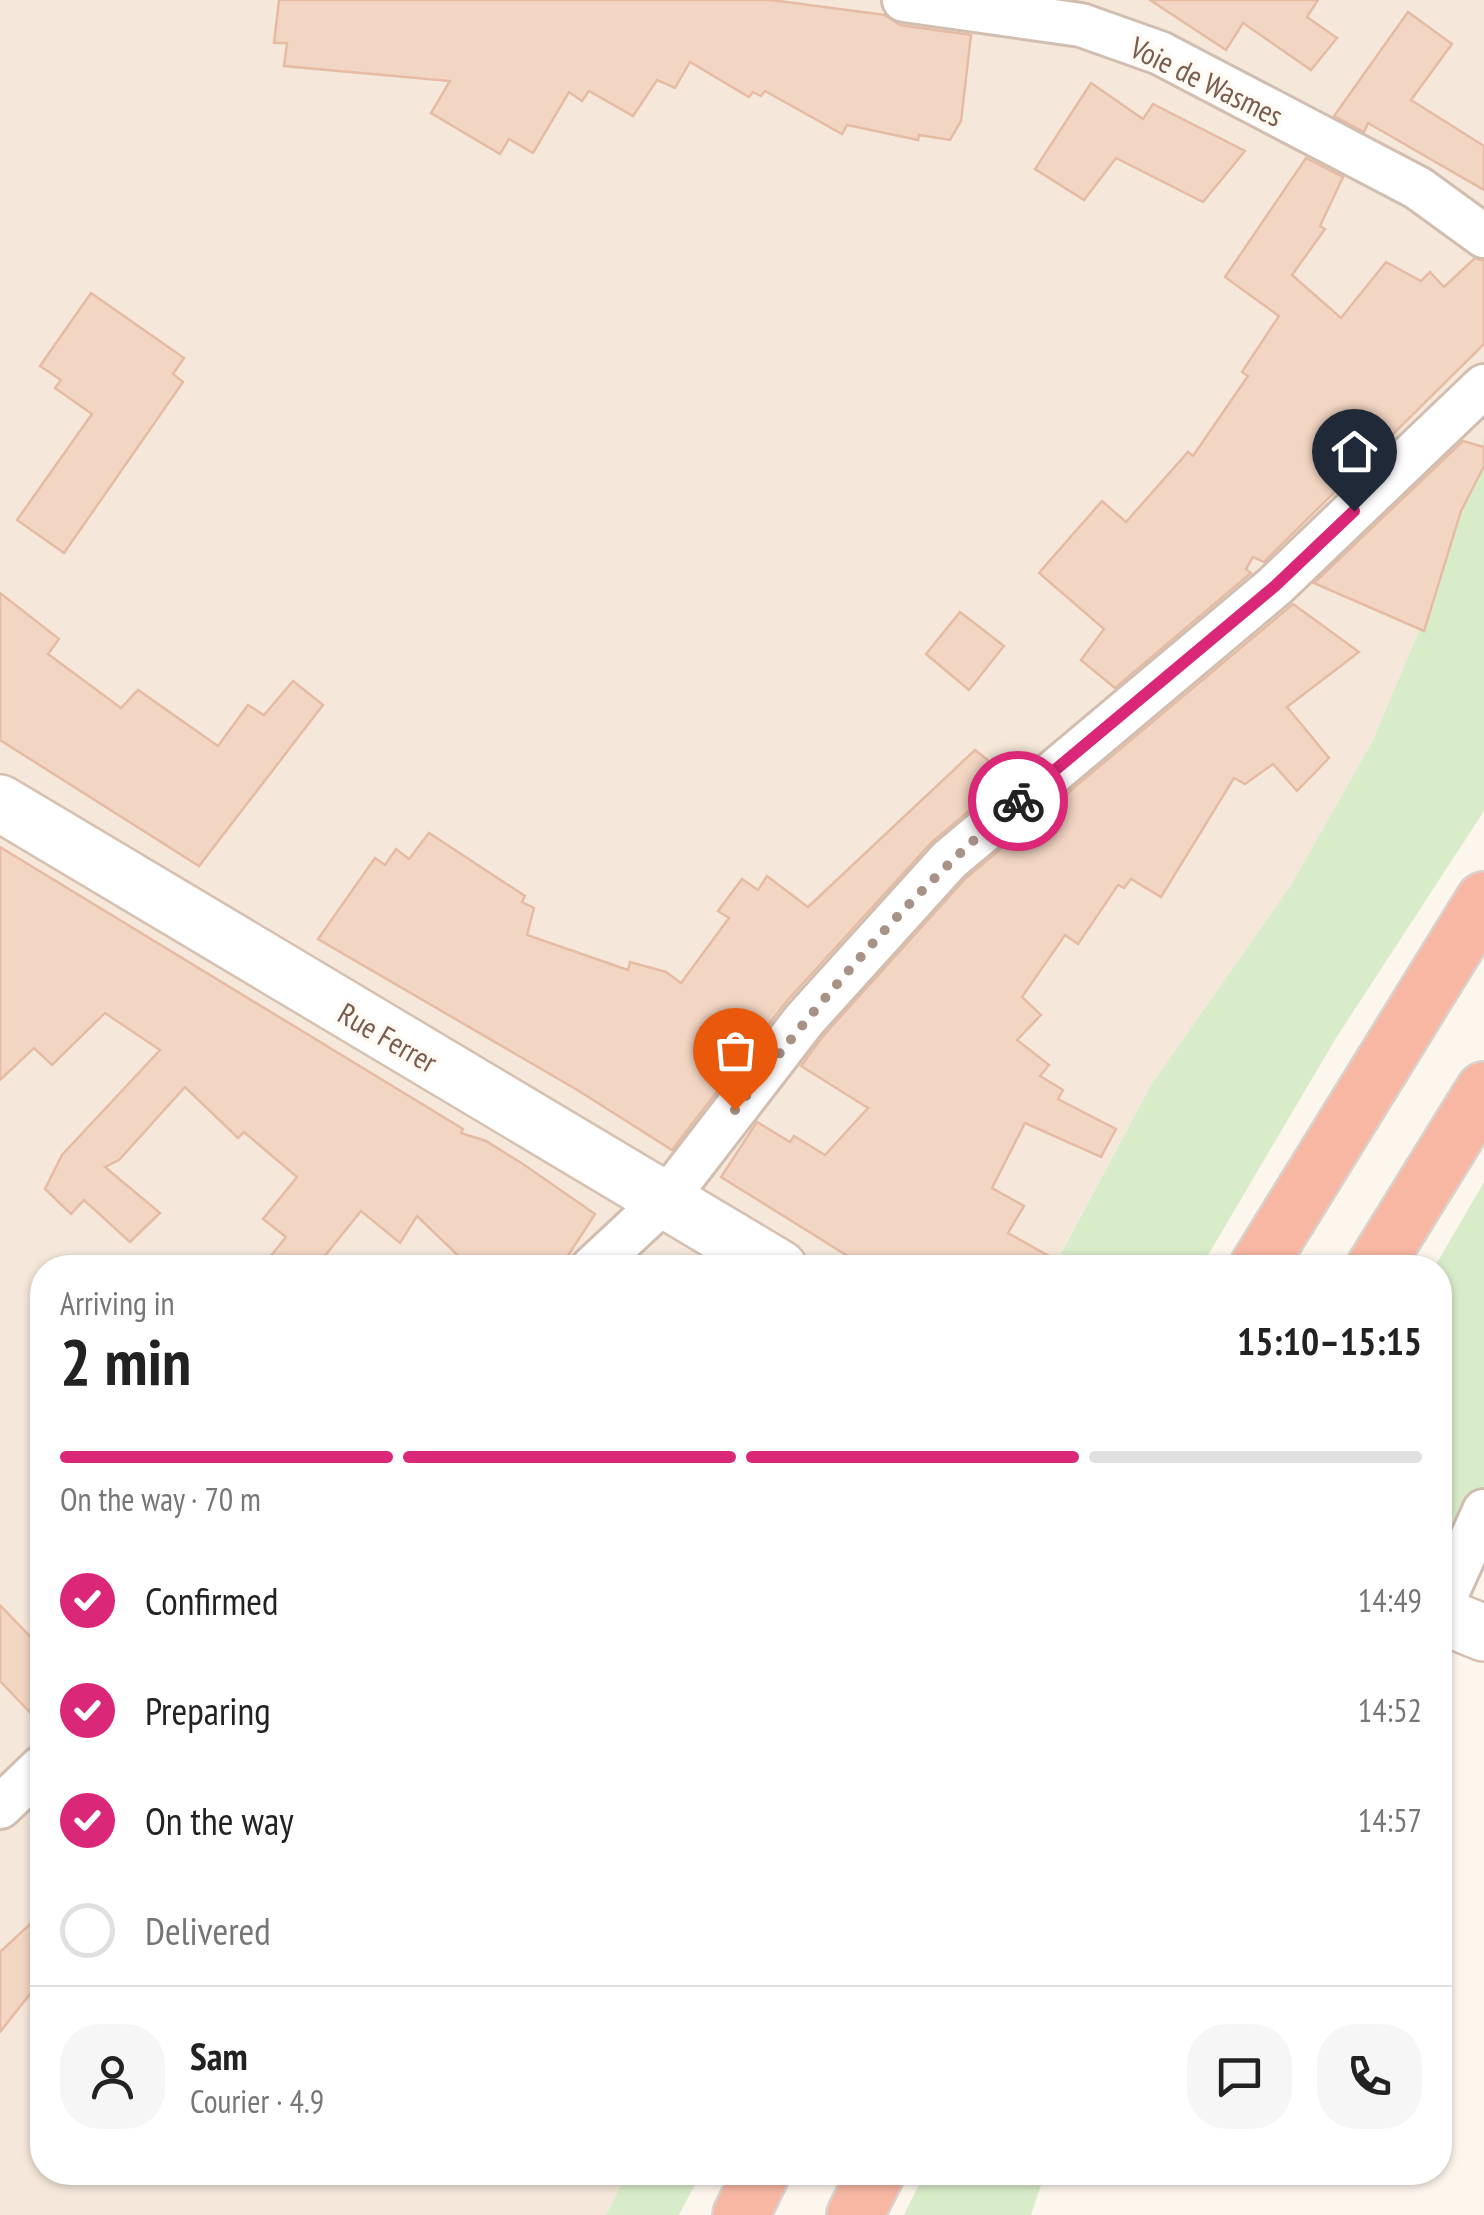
<!DOCTYPE html>
<html lang="en">
<head>
<meta charset="utf-8">
<style>
	:root { --surface:#fff; --page:#f6f6f6; --text:#222; --muted:#767676; --line:#e0e0e0; --accent:#db2777 }
	body { margin:0; font-family:"PT Sans Narrow",sans-serif; background:var(--page); color:var(--text); height:100vh; display:flex; flex-direction:column; font-size:38px; white-space:nowrap }
	* { box-sizing:border-box; margin:0 }
	p { font-size:32px; color:var(--muted) }
	.icon { flex:none; width:55px; height:55px; fill:none; stroke:currentColor; stroke-width:2; stroke-linecap:round; stroke-linejoin:round }
	.map { position:relative; flex:1; overflow:hidden }
	.panel { position:absolute; left:30px; top:1255px; width:1422px; height:930px; display:flex; flex-direction:column; background:var(--surface); border-radius:40px; box-shadow:0 2px 8px #0004 }
	.panel>* { flex:none }
	.pin { position:absolute; display:grid; place-items:center; width:85px; height:85px; color:#fff; margin:-102px -42px; border-radius:50% 50% 50% 0; rotate:-45deg; box-shadow:0 0 10px #0007 }
	.pin .icon { rotate:45deg }
	.courier { position:absolute; display:grid; place-items:center; width:100px; height:100px; margin:-50px; border:8px solid #db2777; border-radius:50%; background:#fff; color:#222; box-shadow:0 2px 12px #0007 }
	.summary em { font-style:normal; font-weight:600 }
	.summary div { display:flex; flex-direction:column-reverse }
	.summary { display:flex; align-items:center; justify-content:space-between; height:170px; padding:0 30px }
	h1 { font-size:65px; font-weight:600; line-height:75px }
	.bar { display:grid; grid-template-columns:repeat(4,1fr); gap:15px 10px; align-content:center; height:120px; padding:0 30px }
	.bar i { height:12px; border-radius:8px; background:var(--line) }
	.bar .current { background:var(--accent) }
	.bar p { grid-column:span 4 }
	.line { display:flex; align-items:center; gap:25px; padding:0 30px; border-top:2px solid var(--line) }
	.line div { flex:1 }
	.round { display:grid; place-items:center; flex:none; width:105px; height:105px; border-radius:40px; background:var(--page) }
	ol { padding:0 30px; list-style:none }
	li { display:flex; align-items:center; gap:30px; height:110px }
	li p { margin-inline-start:auto }
	li .icon { padding:10px; border-radius:50%; background:var(--accent); color:#fff; stroke-width:4 }
	li:last-child { color:var(--muted) }
	li i { width:55px; height:55px; border:5px solid var(--line); border-radius:50% }
	.map>svg:first-child { display:block }
</style>
</head>
<body>
<div class="map">
<svg width="1484" height="2215" viewBox="0 0 1484 2215">
	<rect width="100%" height="100%" fill="#fdf6ec"/>
	<polygon fill="#f5e8da" points="0,0 1484,0 1484,437 1435,593 1372,742 1291,885 1151,1085 1053,1267 42,1268 42,2172 627,2173 606,2215 0,2215"/>
	<g fill="#d8ecc9">
		<polygon points="1484,437 1484,811 1336,1038 1201,1267 1053,1268 1151,1085 1291,885 1372,742 1435,593"/>
		<polygon points="1484,1182 1484,1503 1440,1540 1440,1268 1434,1268"/>
		<polygon points="925,2172 1045,2172 1045,2173 1031,2215 904,2215"/>
		<polygon points="627,2173 627,2172 701,2173 679,2215 606,2215"/>
	</g>
	<g fill="#f3d5c3" stroke="#e6bba3" stroke-width="2.5">
		<polygon points="279,0 771,0 885,15 900,25 971,35 961,121 950,140 919,135 918,140 847,125 842,134 765,91 761,96 753,92 749,97 690,62 675,88 657,80 633,116 589,91 582,101 569,92 533,153 509,139 500,154 431,113 450,81 284,66 287,43 274,43"/>
		<polygon points="1150,0 1318,0 1307,17 1337,38 1311,70 1243,23 1226,50"/>
		<polygon points="1408,12 1452,44 1411,100 1484,146 1484,190 1368,123 1364,132 1334,116"/>
		<polygon points="1091,83 1143,119 1153,104 1245,151 1203,202 1116,158 1084,200 1035,169"/>
		<polygon points="1306,158 1343,177 1320,226 1325,229 1292,275 1341,318 1386,262 1421,281 1430,272 1444,287 1475,258 1484,261 1484,344 1264,562 1253,557 1246,569 1251,573 1115,688 1081,660 1104,629 1039,573 1102,501 1126,522 1188,452 1193,456 1248,376 1242,372 1279,316 1225,277"/>
		<polygon points="91,293 184,358 173,374 183,382 64,553 17,520 92,414 55,388 61,380 40,366"/>
		<polygon points="1463,441 1484,447 1484,466 1461,511 1424,631 1314,583"/>
		<polygon points="0,593 59,639 48,654 121,708 138,690 218,746 248,705 264,715 293,681 323,705 199,866 0,740"/>
		<polygon points="1293,604 1359,652 1287,707 1329,758 1297,791 1273,764 1245,784 1234,778 1161,897 1131,879 1124,888 1118,885 1078,944 1065,935 1022,997 1041,1015 1017,1040 1049,1065 1040,1076 1063,1090 1058,1099 1116,1129 1101,1157 1025,1123 992,1188 1024,1206 1008,1233 1063,1264 867,1268 721,1177 757,1122 790,1142 794,1136 825,1155 868,1108 801,1066 824,1035 966,878 1032,823 1030,836 1070,791"/>
		<polygon points="960,612 1004,646 969,690 926,654"/>
		<polygon points="975,750 1009,777 931,843 786,1002 672,1150 579,1091 318,939 375,858 385,865 396,849 409,859 429,833 525,896 522,902 534,908 527,935 628,970 630,962 666,972 681,983 729,918 718,911 742,879 758,890 767,876 808,907"/>
		<polygon points="0,847 463,1129 461,1133 486,1141 523,1164 595,1214 560,1268 471,1268 417,1216 400,1243 361,1211 315,1268 261,1268 286,1237 263,1219 297,1177 244,1132 238,1138 185,1087 119,1160 105,1167 160,1213 130,1242 84,1200 71,1214 45,1189 62,1155 160,1050 105,1013 52,1065 34,1048 0,1080"/>
		<polygon points="0,1605 42,1649 42,1725 0,1681"/>
		<polygon points="42,1913 42,1979 0,2032 0,1952"/>
	</g>
	<g fill="none" stroke-linecap="round" stroke-linejoin="round">
		<defs>
			<g id="street">
				<polyline points="904,0 1081,25 1160,53 1418,188 1484,236"/>
				<polyline points="592,1268 666,1199 805,1019 949,860 1275,586 1484,386"/>
				<polyline points="1440,1609 1484,1511"/>
				<polyline points="0,1807 42,1767"/>
			</g>
			<g id="secondary">
				<polyline points="0,803 779,1268"/>
				<polyline points="1440,1615 1484,1633"/>
			</g>
			<g id="highway">
				<polyline points="1257,1268 1484,900"/>
				<polyline points="1374,1268 1484,1090"/>
				<polyline points="741,2215 762,2172"/>
				<polyline points="855,2215 877,2172"/>
			</g>
		</defs>
		<use href="#street" stroke="#d1beb0" stroke-width="48"/>
		<use href="#secondary" stroke="#d6c0b0" stroke-width="60"/>
		<use href="#highway" stroke="#dad1cd" stroke-width="60"/>
		<use href="#street" stroke="#fff" stroke-width="42"/>
		<use href="#secondary" stroke="#fff" stroke-width="55"/>
		<use href="#highway" stroke="#f7b7a3" stroke-width="55"/>
	</g>
	<g fill="none" stroke-linecap="round" stroke-linejoin="round">
		<path stroke="#a89285" stroke-width="10" stroke-dasharray="0 18" d="M735 1110C822 998 910 893 1018 801"/>
		<polyline stroke="#db2777" stroke-width="12" points="1018,801 1275,586 1354,511"/>
	</g>
	<g text-anchor="middle" dominant-baseline="central" stroke-width="8" stroke-linejoin="round" paint-order="stroke">
		<g font-size="30" fill="#7a5c4d" stroke="#fffaf3">
			<text transform="translate(1207 81) rotate(26)">Voie de Wasmes</text>
			<text transform="translate(388 1037) rotate(30)">Rue Ferrer</text>
		</g>
	</g>
</svg>
<div class="pin" style="left:735px;top:1110px;background:#ea580c"><svg class="icon" aria-label="bag" viewBox="0 0 24 24"><path d="M5 8h14l-1 12H6zM9 8a3 3 0 0 1 6 0"/></svg></div>
<div class="pin" style="left:1354px;top:511px;background:#1f2937"><svg class="icon" aria-label="home" viewBox="0 0 24 24"><path d="M3 11l9-7 9 7M6 9v11h12V9"/></svg></div>
<div class="courier" style="left:1018px;top:801px"><svg class="icon" aria-label="bike" viewBox="0 0 24 24"><circle cx="6" cy="16" r="4"/><circle cx="18" cy="16" r="4"/><path d="M6 16l4-8h5l3 8M10 8l3 8H6M13 5h3"/></svg></div>
<section class="panel">
<div class="summary"><div><h1>2 min</h1><p>Arriving in</p></div><em>15:10–15:15</em></div>
<div class="bar"><i class="current"></i><i class="current"></i><i class="current"></i><i></i><p>On the way · 70 m</p></div>
<ol>
<li><svg class="icon" aria-label="check" viewBox="0 0 24 24"><path d="M5 12l5 5 9-10"/></svg>Confirmed<p>14:49</p></li>
<li><svg class="icon" aria-label="check" viewBox="0 0 24 24"><path d="M5 12l5 5 9-10"/></svg>Preparing<p>14:52</p></li>
<li><svg class="icon" aria-label="check" viewBox="0 0 24 24"><path d="M5 12l5 5 9-10"/></svg>On the way<p>14:57</p></li>
<li><i></i>Delivered</li>
</ol>
<div class="line" style="height:180px"><a class="round"><svg class="icon" aria-label="person" viewBox="0 0 24 24"><circle cx="12" cy="8" r="4"/><path d="M4 21q1-7 8-7t8 7"/></svg></a><div><b>Sam</b><p>Courier · 4.9</p></div><a class="round"><svg class="icon" aria-label="chat" viewBox="0 0 24 24"><path d="M4 5h16v11H9l-5 4z"/></svg></a><a class="round"><svg class="icon" aria-label="phone" viewBox="0 0 24 24"><path d="M5 4h4l2 5-3 2q2 4 5 5l2-3 5 2v4C11 20 4 13 5 4z"/></svg></a></div>
</section>
</div>
</body>
</html>
